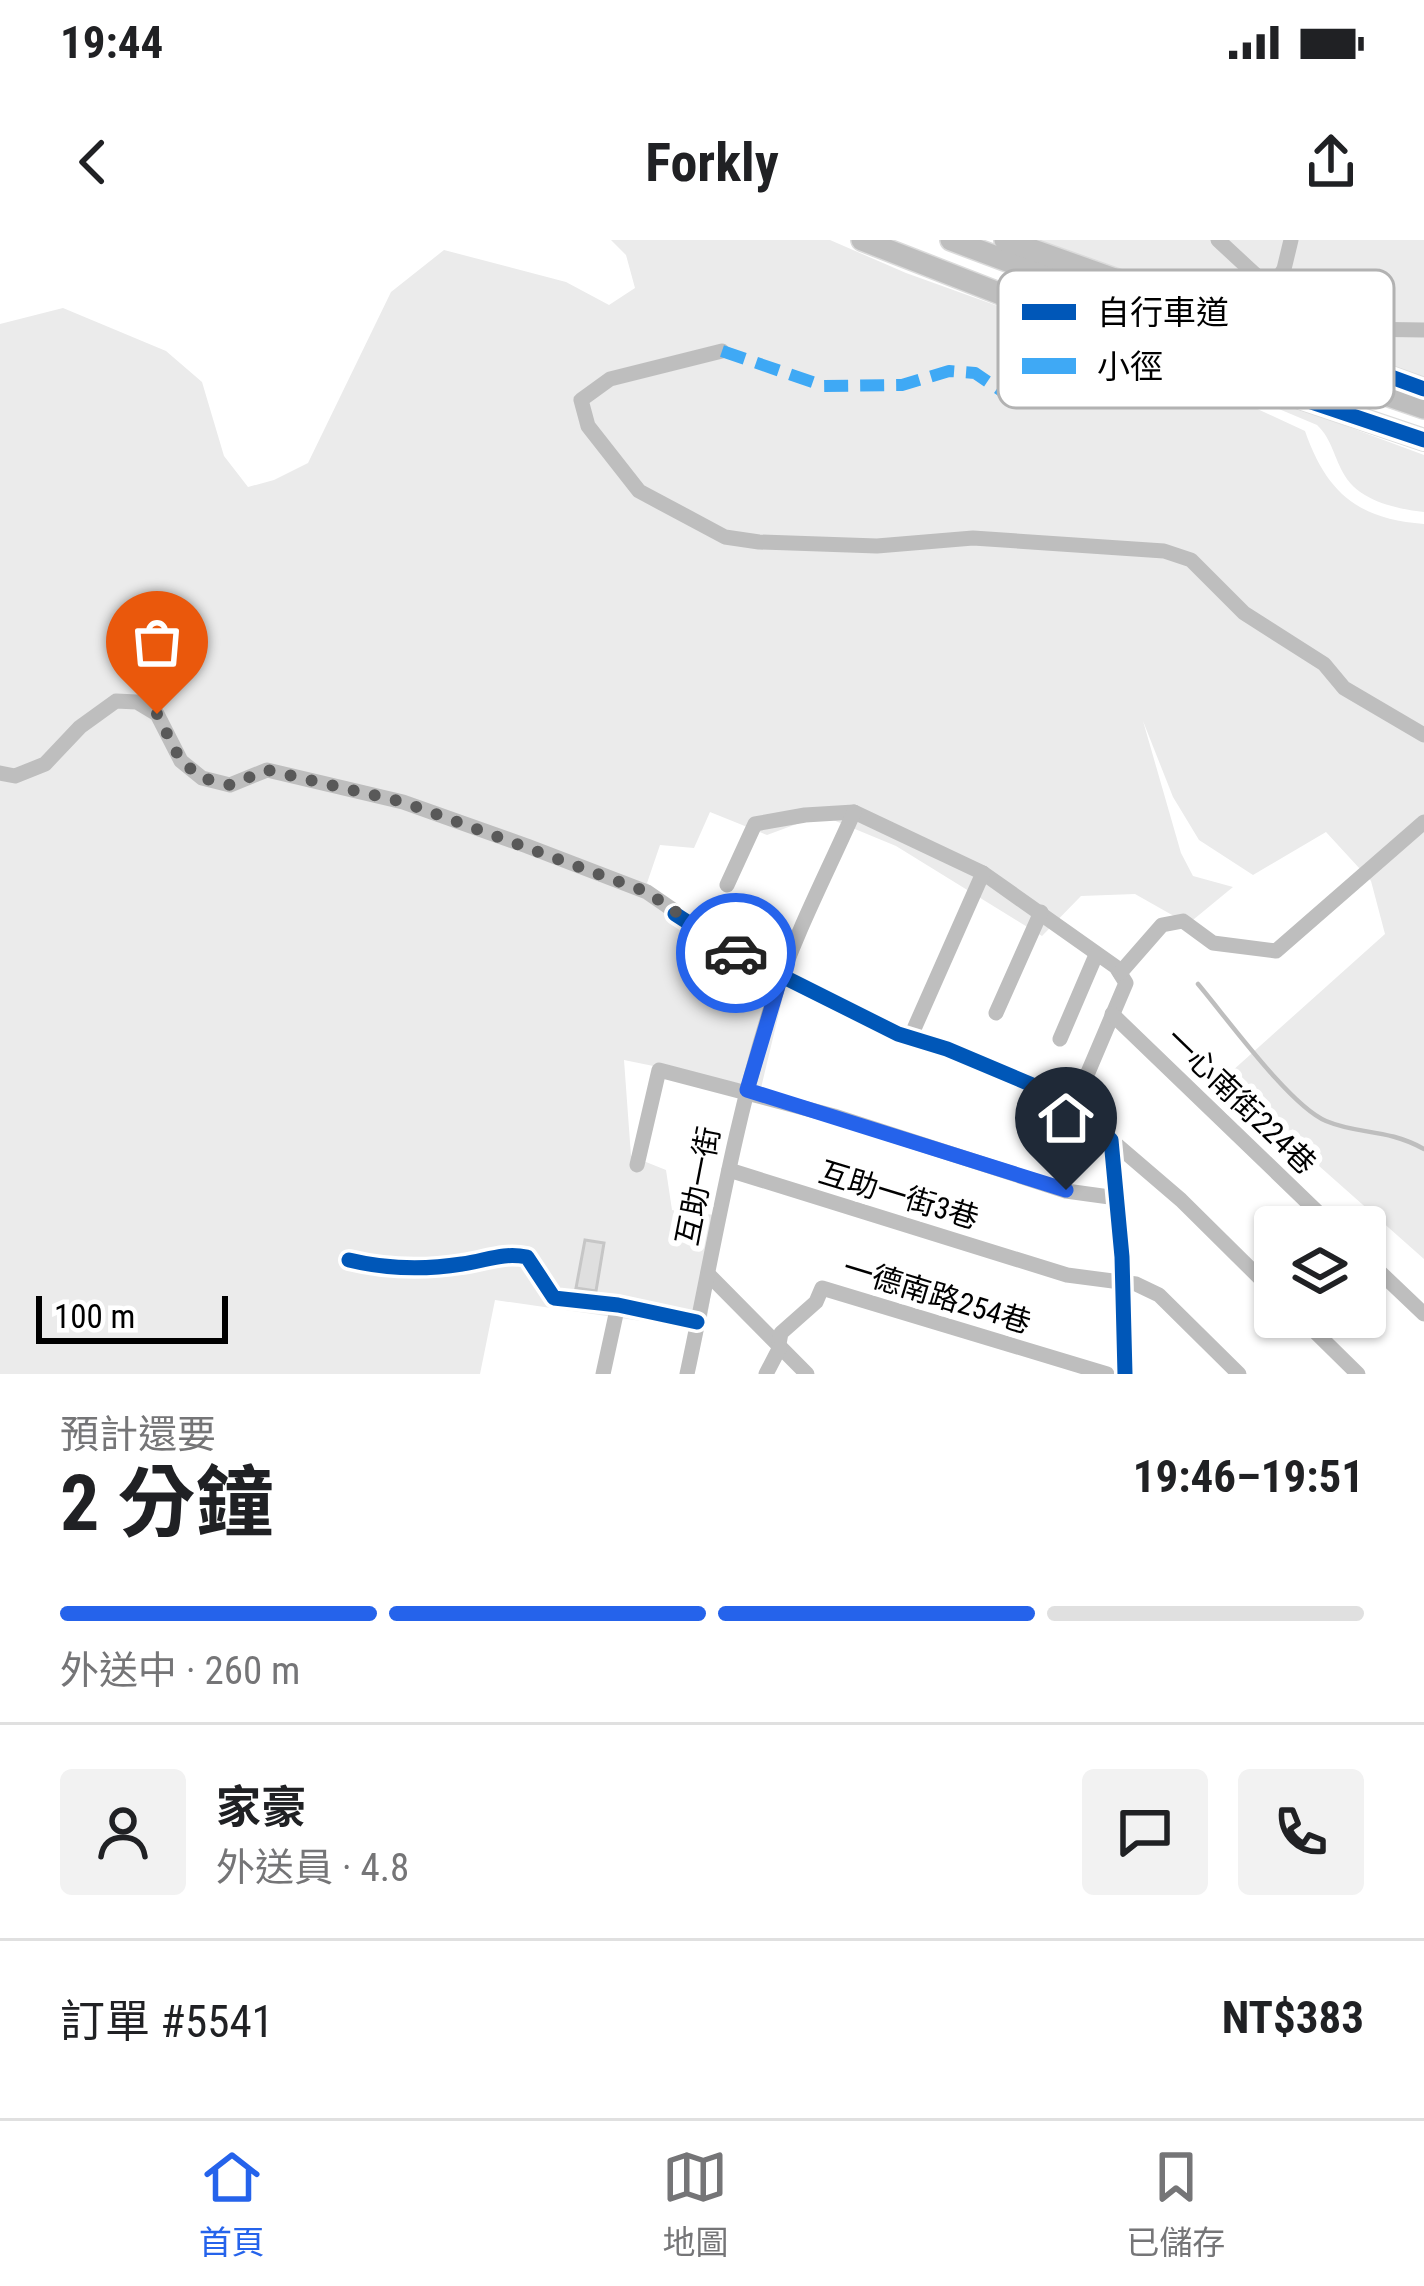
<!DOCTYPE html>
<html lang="zh-TW">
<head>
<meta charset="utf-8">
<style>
	:root { --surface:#fff; --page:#f2f2f2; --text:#202124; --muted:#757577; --line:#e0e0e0; --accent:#2563eb }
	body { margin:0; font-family:"Roboto Condensed","Noto Sans TC",sans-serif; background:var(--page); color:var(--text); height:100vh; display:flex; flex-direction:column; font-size:45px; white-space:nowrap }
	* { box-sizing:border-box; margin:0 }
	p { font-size:39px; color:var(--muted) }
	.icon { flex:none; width:66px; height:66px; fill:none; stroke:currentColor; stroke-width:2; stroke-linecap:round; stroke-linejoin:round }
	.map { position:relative; height:1134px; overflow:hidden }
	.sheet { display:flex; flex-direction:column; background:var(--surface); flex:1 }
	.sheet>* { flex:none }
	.buttons { position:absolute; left:1254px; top:966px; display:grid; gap:24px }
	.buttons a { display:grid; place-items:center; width:132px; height:132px; border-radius:12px; background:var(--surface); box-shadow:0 3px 9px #0004; font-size:60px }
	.scale { position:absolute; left:36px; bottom:30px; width:192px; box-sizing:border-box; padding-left:12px; border:6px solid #000; border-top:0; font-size:33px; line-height:42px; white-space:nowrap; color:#000; -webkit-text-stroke:9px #fff; paint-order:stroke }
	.pin { position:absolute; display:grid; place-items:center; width:102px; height:102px; color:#fff; margin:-123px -51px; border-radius:50% 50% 50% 0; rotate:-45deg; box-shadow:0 0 12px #0007 }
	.pin .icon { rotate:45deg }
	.courier { position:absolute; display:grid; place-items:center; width:120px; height:120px; margin:-60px; border:9px solid #2563eb; border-radius:50%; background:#fff; color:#222; box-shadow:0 3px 15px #0007 }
	.summary em { font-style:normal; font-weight:700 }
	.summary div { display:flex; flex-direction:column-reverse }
	.summary { display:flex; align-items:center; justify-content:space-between; height:204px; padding:0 60px }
	h1 { font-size:78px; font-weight:700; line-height:90px }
	.bar { display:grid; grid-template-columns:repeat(4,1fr); gap:18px 12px; align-content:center; height:144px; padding:0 60px }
	.bar i { height:15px; border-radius:9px; background:var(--line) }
	.bar .selected { background:var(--accent) }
	.bar p { grid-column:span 4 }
	.line { display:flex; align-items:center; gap:30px; padding:0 60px; border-top:3px solid var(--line) }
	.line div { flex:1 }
	.round { display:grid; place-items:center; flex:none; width:126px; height:126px; border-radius:12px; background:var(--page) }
	.status { display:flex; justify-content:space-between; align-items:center; height:84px; padding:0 60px; background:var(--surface); direction:ltr }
	.status svg { height:33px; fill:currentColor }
	header { display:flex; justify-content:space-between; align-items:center; height:156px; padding:0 60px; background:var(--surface); font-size:54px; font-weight:700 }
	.menu { display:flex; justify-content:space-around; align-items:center; height:168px; border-top:3px solid var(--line); background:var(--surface); font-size:33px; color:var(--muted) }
	.menu a { display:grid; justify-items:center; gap:6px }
	.menu .selected { color:var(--accent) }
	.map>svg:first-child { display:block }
</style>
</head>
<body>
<div class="status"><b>19:44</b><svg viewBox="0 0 49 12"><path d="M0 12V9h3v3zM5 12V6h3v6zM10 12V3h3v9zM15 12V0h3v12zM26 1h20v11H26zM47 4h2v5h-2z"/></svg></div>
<header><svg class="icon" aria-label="back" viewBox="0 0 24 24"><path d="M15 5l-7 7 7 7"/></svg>Forkly<svg class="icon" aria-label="share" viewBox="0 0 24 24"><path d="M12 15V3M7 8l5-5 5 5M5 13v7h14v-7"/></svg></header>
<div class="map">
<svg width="1424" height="1134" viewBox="0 0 1424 1134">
	<rect width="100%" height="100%" fill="#fff"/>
	<g fill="#ebebeb">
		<path d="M611 0H830L906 33 1160 124 1305 191C1327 254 1359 279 1424 284V1019L1222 840 1385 694 1371 641 1326 592 1253 635 1199 600 1173 557 1143 481 1181 613 1193 636 1233 647 1188 684 1135 654 1081 656 1042 696 896 606 821 575 767 595 710 572 694 608 660 605 647 643 672 663 790 727 761 848 624 820 631 916 666 930 672 970 723 976 707 1078 683 1087 495 1060 480 1134H0V84L63 68 166 111 202 142 224 216 248 247 274 240 308 223 391 52 444 10 566 42 609 65 635 48 626 15Z"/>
		<polygon points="1008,0 1424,0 1424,141"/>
		<path d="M1217 138 1424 215V272C1397 269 1360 261 1345 236 1334 218 1332 199 1317 185L1226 147Z"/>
	</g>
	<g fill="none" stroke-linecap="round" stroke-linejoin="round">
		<path stroke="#bebebe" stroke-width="4.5" d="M1198 744C1226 777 1290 866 1326 881 1359 895 1386 888 1424 909"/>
	</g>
	<polygon fill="#dfdfdf" stroke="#c6c6c6" stroke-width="3" points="585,1000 604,1003 596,1051 576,1048"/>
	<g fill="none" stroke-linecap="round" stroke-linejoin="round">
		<defs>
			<g id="major">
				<polyline points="862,0 1055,75 1424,200"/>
				<polyline points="951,0 1144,72 1424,168"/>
				<polyline points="1005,0 1424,149"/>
			</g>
		</defs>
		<use href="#major" stroke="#dbdbdb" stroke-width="24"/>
		<g stroke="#bebebe" stroke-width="15">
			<polyline points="1218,0 1259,38 1355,89 1424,90"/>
			<polyline points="1274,45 1284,29 1291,0"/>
			<polyline points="722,111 610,139 581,160 588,186 639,251 725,297 759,302 877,306 973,298 1164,311 1191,320 1244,373 1324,424 1344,448 1424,495"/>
			<polyline points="0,533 15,536 45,524 80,487 116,461 137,462 157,474 181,521 202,538 230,545 267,530 403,562 527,606 647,652 734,712 898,794 947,809 1075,863 1111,900 1122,1017 1125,1134"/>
			<polyline points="727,645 755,584 805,575 854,572 983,633 1116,727 1126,743 1075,863"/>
			<polyline points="1120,733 1162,685 1183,681 1213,703 1276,711 1424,582"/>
			<polyline points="996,773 1041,672"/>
			<polyline points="1112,774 1333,987"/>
			<polyline points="910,798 983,633"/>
			<polyline points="1060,799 1096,715"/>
			<polyline points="1111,900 1181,960 1275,1053"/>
			<polyline points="637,925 659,830 834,876 1066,951 1117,958"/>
			<polyline points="729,930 1067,1035 1136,1044 1159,1055 1239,1134"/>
			<polyline points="1365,1018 1424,1074"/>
			<path d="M349 1020C386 1029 424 1030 462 1024 486 1021 502 1012 527 1017L554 1058 618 1065 697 1082"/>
			<polyline points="708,1034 807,1134"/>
			<polyline points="1300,1077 1358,1134"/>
			<polyline points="779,1104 781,1093 816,1062 822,1048 1107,1134"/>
			<polyline points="603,1134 618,1065"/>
			<path d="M687 1134C714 1008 734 880 774 758 795 694 827 633 854 572"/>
			<polyline points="766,1134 779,1109"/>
		</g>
		<use href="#major" stroke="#bebebe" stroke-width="21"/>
		<path stroke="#3fa9f5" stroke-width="12" stroke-dasharray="24 12" stroke-linecap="butt" d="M722 111 824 146 902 145 949 131 975 133 1015 160C1048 154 1075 129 1107 127 1124 126 1139 136 1156 134L1222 68"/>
		<defs>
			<g id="cycleway">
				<polyline points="1156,51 1424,149"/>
				<polyline points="1133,102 1424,200"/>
				<polyline points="675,674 734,712 898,794 947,809 1075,863 1111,900 1122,1017 1125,1134"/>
				<path d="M349 1020C386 1029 424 1030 462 1024 486 1021 502 1012 527 1017L554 1058 618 1065 697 1082"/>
			</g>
		</defs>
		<use href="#cycleway" stroke="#fff" stroke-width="22"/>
		<use href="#cycleway" stroke="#0057b8" stroke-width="15"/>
	</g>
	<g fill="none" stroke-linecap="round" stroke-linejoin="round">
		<polyline stroke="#595959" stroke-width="12" stroke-dasharray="0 21.6" points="157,474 181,521 202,538 230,545 267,530 403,562 647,652 736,713"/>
		<polyline stroke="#2563eb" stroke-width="15" points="736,713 781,736 747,850 1066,950"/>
	</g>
	<g text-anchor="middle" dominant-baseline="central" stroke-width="12" stroke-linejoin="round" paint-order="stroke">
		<g font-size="30" fill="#000" stroke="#fff">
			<text transform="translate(1241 861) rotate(44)">一心南街224巷</text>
			<text transform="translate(698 946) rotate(-79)">互助一街</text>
			<text transform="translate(899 955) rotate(17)">互助一街3巷</text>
			<text transform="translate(937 1055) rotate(17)">一德南路254巷</text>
		</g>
	</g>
	<rect x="998" y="30" width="396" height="138" rx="18" fill="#fff" stroke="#b2b2b2" stroke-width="3"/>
	<rect x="1022" y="64" width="54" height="16" fill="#0057b8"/>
	<rect x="1022" y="118" width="54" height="16" fill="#3fa9f5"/>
	<g font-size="33" fill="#000">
		<text x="1097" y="84">自行車道</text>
		<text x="1097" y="138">小徑</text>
	</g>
</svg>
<div class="buttons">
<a><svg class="icon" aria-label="layers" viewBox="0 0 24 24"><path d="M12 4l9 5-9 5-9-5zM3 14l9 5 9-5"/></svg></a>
</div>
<div class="scale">100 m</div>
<div class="pin" style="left:157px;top:474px;background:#ea580c"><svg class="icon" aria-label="bag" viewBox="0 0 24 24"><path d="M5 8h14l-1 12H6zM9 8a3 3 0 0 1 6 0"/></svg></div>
<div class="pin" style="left:1066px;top:950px;background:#1f2937"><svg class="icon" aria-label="home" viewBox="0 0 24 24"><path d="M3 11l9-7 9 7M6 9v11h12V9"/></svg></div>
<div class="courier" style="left:736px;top:713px"><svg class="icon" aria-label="car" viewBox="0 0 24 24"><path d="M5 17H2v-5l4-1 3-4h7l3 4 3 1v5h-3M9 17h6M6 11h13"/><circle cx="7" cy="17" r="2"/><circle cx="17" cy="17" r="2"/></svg></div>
</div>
<section class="sheet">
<div class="summary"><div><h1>2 分鐘</h1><p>預計還要</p></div><em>19:46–19:51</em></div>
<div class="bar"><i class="selected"></i><i class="selected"></i><i class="selected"></i><i></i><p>外送中 · 260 m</p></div>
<div class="line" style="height:216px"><a class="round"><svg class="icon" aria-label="person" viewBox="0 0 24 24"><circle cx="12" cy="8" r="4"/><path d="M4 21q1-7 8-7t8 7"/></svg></a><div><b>家豪</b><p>外送員 · 4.8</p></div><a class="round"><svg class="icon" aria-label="chat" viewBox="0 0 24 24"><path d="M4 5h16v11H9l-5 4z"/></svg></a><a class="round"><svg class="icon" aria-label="phone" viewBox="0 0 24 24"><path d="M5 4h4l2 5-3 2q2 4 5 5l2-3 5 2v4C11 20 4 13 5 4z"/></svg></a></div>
<div class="line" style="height:156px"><div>訂單 #5541</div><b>NT$383</b></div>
</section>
<nav class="menu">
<a class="selected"><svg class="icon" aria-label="home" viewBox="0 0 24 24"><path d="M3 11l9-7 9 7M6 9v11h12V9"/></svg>首頁</a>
<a><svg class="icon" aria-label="map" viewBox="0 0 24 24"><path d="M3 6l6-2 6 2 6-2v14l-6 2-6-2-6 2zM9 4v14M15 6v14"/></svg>地圖</a>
<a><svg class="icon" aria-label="saved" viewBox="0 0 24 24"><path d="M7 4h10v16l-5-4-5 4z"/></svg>已儲存</a>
</nav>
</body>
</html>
